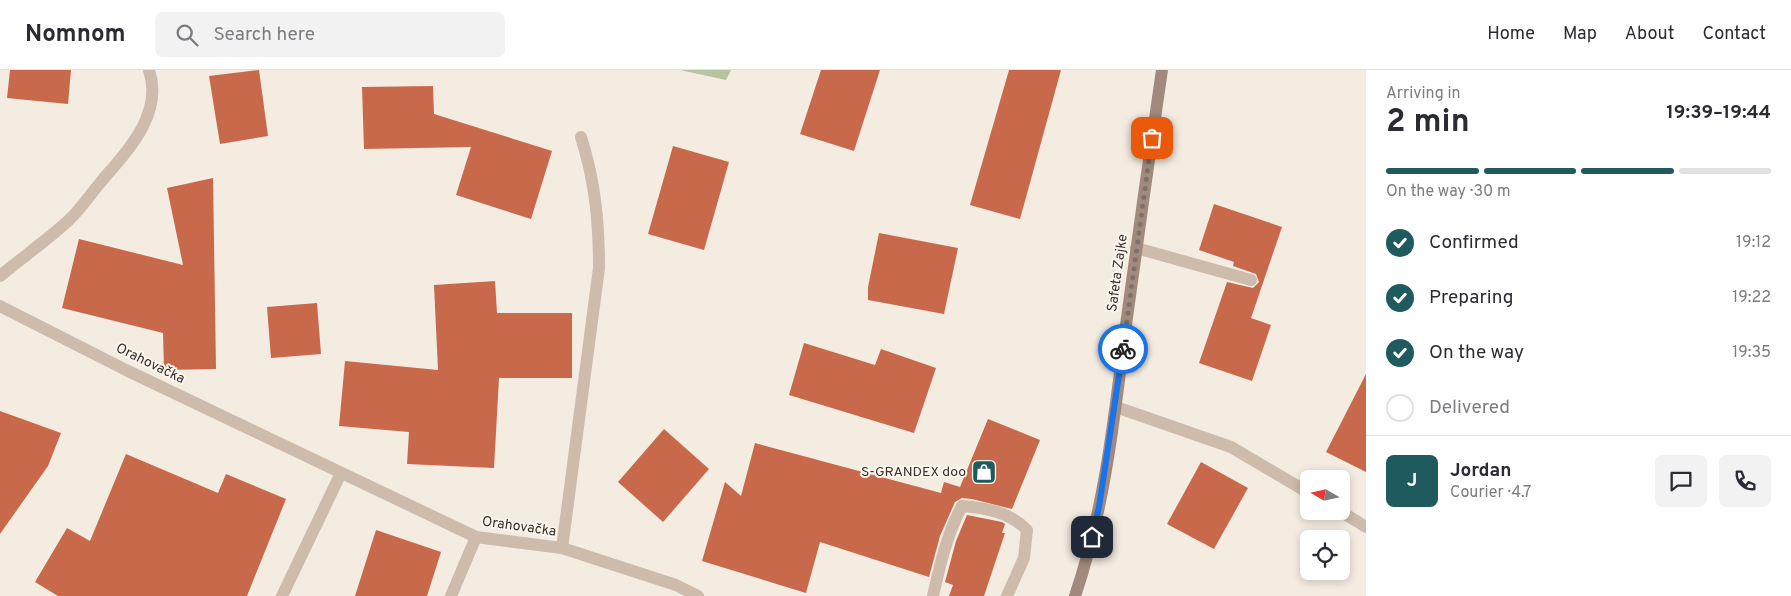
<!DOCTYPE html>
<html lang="en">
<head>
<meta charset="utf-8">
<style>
	:root { --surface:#fff; --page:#f2f2f3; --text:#2b2b33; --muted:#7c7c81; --line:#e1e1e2; --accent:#1f5a5e }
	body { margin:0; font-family:Overpass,sans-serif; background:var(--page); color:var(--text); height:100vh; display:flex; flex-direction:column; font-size:19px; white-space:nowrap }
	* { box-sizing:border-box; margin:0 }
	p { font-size:16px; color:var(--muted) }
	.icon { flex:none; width:28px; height:28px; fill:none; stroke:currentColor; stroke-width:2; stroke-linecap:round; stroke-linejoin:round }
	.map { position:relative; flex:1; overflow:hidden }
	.details { display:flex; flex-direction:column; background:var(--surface); width:425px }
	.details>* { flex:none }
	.needle { width:32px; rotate:279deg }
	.tools { position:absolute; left:1300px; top:400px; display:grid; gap:10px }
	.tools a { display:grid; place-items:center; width:50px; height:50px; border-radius:8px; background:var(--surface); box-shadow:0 2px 8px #0003; font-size:25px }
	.pin { position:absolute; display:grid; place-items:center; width:42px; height:42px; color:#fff; margin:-21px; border-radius:10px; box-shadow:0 2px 8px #0006 }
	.courier { position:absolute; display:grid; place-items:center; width:50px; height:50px; margin:-25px; border:4px solid #1a73e8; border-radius:50%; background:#fff; color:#222; box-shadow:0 1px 6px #0007 }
	.overview em { font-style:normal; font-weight:700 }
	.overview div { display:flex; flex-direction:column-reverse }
	.overview { display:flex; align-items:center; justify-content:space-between; height:85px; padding:0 20px }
	h1 { font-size:32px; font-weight:700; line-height:38px }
	.bar { display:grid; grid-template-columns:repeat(4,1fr); gap:8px 5px; align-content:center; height:60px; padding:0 20px }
	.bar i { height:6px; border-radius:4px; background:var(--line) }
	.bar .active { background:var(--accent) }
	.bar p { grid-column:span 4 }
	.line { display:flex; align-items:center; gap:12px; padding:0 20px; border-top:1px solid var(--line) }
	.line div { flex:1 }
	.round { display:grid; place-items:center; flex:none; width:52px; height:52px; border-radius:8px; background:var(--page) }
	ol { padding:0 20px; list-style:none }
	li { display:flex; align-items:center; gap:15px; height:55px }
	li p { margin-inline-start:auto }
	li .icon { padding:5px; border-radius:50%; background:var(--accent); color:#fff; stroke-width:4 }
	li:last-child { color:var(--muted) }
	li i { width:28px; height:28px; border:2px solid var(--line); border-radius:50% }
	header { display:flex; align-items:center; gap:30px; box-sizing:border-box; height:70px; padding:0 25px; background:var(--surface); border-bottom:1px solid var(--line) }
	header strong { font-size:24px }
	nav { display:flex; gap:28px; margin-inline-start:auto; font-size:18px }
	.search { width:350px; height:45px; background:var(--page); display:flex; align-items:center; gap:12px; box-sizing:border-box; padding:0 18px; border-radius:8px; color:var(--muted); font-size:19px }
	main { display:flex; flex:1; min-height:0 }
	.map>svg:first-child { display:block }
</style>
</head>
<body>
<header>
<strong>Nomnom</strong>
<div class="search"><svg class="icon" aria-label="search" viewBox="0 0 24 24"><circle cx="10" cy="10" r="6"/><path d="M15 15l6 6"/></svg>Search here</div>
<nav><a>Home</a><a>Map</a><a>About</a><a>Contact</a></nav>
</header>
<main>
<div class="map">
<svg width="1366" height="526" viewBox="0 0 1366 526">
	<rect width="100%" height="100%" fill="#f4ebe1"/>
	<polygon fill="#b8c4a0" points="680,0 731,0 726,10"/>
	<g fill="#c8694b">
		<polygon points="10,0 71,0 68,34 7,28"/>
		<polygon points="259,0 268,66 220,74 209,6"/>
		<polygon points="821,0 880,0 854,81 800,64"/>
		<polygon points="1009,0 1061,0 1020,149 970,135"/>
		<polygon points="433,16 434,44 552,81 531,149 456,125 471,77 364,79 362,17"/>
		<polygon points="673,76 729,92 704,180 648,164"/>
		<polygon points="213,108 216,299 164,300 163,263 62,238 79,169 183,195 167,118"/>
		<polygon points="1214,134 1282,157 1251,248 1271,255 1252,311 1199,293 1227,212 1253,218 1259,212 1256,204 1233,196 1234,192 1199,180"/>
		<polygon points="879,163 958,178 944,244 868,230 868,217"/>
		<polygon points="495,211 497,243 572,243 572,308 499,308 494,398 407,394 409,362 339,356 345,291 438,300 434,215"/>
		<polygon points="317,233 321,284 271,288 267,237"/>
		<polygon points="804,273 875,295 881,279 936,298 914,363 789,325"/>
		<polygon points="1366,304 1366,402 1326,382"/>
		<polygon points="0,341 61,363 48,396 0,464"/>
		<polygon points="988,349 1040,370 1012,439 972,429 962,428 955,432 940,466 929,507 820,472 806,523 702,491 725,412 741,426 755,373 941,423 944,412 960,417"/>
		<polygon points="664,359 709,399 663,452 618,412"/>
		<polygon points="126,384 218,423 226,404 286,429 247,526 58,526 35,512 67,458 90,471"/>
		<polygon points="1201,392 1248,418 1214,479 1167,454"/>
		<polygon points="967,445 1002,452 1005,454 1002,463 1005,463 984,526 949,526 953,515 945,512 956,471"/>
		<polygon points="376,460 441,482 427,526 355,526"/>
	</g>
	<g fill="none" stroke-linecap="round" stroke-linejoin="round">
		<g stroke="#cdbbac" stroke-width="12">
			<polyline points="1136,178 1251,210"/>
			<polyline points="1116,337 1231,377 1309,423"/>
			<polyline points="1340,441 1366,457"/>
			<path d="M562 478 599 198C599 152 595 111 581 67"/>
			<path d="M933 526C940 495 947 464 962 436 986 438 1010 442 1027 460L1024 488 1007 526"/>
		</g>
		<g stroke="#cdbbac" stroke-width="12">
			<path d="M0 206C23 187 47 170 68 151 80 140 90 125 100 113 126 82 164 45 149 0"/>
			<polyline points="0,236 126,300 476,467 562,478 676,515 698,526"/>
			<polyline points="282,526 341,403"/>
			<polyline points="451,526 476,467"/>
		</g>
		<path stroke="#a18a7d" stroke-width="12" d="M1075 526C1104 441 1114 351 1125 262 1137 175 1149 87 1162 0"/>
	</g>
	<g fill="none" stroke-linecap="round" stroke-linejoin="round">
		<polyline stroke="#7c716b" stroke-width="5" stroke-dasharray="0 9" points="1123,279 1152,68"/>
		<polyline stroke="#1a73e8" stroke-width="6" points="1092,467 1099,437 1123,279"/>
	</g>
	<defs>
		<symbol id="shop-square" viewBox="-11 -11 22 22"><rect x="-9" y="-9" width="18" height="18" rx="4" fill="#1f5a5e" stroke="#fbf5ee"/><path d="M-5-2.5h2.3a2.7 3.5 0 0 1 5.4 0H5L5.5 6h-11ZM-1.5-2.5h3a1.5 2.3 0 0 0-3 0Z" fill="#fff"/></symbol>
	</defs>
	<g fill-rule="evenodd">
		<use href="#shop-square" x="970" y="388" width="28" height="28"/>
	</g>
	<g text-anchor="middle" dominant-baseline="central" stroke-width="4" stroke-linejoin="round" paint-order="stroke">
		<g font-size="14" fill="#3b302b" stroke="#fbf5ee">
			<text transform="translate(1118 203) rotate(-82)">Safeta Zajke</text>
			<text transform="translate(150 294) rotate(26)">Orahovačka</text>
			<text transform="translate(519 457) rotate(8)">Orahovačka</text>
		</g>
		<g font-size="14" fill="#3b302b" stroke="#fbf5ee" text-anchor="end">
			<text x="966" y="402">S-GRANDEX doo</text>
		</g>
	</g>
</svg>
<div class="tools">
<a><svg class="needle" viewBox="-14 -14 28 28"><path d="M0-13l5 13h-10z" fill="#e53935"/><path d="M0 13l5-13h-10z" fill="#7c7c81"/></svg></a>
<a><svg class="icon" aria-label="locate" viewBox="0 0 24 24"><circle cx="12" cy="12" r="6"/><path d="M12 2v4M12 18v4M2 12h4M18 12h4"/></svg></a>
</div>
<div class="pin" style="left:1152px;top:68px;background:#ea580c"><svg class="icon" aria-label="bag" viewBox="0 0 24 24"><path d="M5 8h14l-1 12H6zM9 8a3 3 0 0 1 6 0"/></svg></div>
<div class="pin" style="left:1092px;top:467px;background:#1f2937"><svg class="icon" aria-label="home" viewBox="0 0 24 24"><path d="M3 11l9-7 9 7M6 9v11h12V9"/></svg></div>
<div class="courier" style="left:1123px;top:279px"><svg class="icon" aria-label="bike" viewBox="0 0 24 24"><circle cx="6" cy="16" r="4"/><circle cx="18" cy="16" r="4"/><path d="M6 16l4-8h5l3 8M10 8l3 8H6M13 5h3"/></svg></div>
</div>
<section class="details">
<div class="overview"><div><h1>2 min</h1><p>Arriving in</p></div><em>19:39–19:44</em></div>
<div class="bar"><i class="active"></i><i class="active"></i><i class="active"></i><i></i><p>On the way · 30 m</p></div>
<ol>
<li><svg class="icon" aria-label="check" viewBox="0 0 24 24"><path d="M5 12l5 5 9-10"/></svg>Confirmed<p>19:12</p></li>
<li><svg class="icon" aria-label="check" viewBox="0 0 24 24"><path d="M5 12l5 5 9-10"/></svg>Preparing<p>19:22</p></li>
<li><svg class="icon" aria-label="check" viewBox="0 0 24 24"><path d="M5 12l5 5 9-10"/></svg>On the way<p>19:35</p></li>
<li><i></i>Delivered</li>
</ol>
<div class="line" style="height:90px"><b class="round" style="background:var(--accent);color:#fff">J</b><div><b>Jordan</b><p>Courier · 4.7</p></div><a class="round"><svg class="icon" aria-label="chat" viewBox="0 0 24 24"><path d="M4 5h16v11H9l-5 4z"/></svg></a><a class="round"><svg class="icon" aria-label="phone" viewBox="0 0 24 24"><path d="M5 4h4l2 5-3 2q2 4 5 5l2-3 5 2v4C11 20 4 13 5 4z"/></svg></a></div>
</section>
</main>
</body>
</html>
